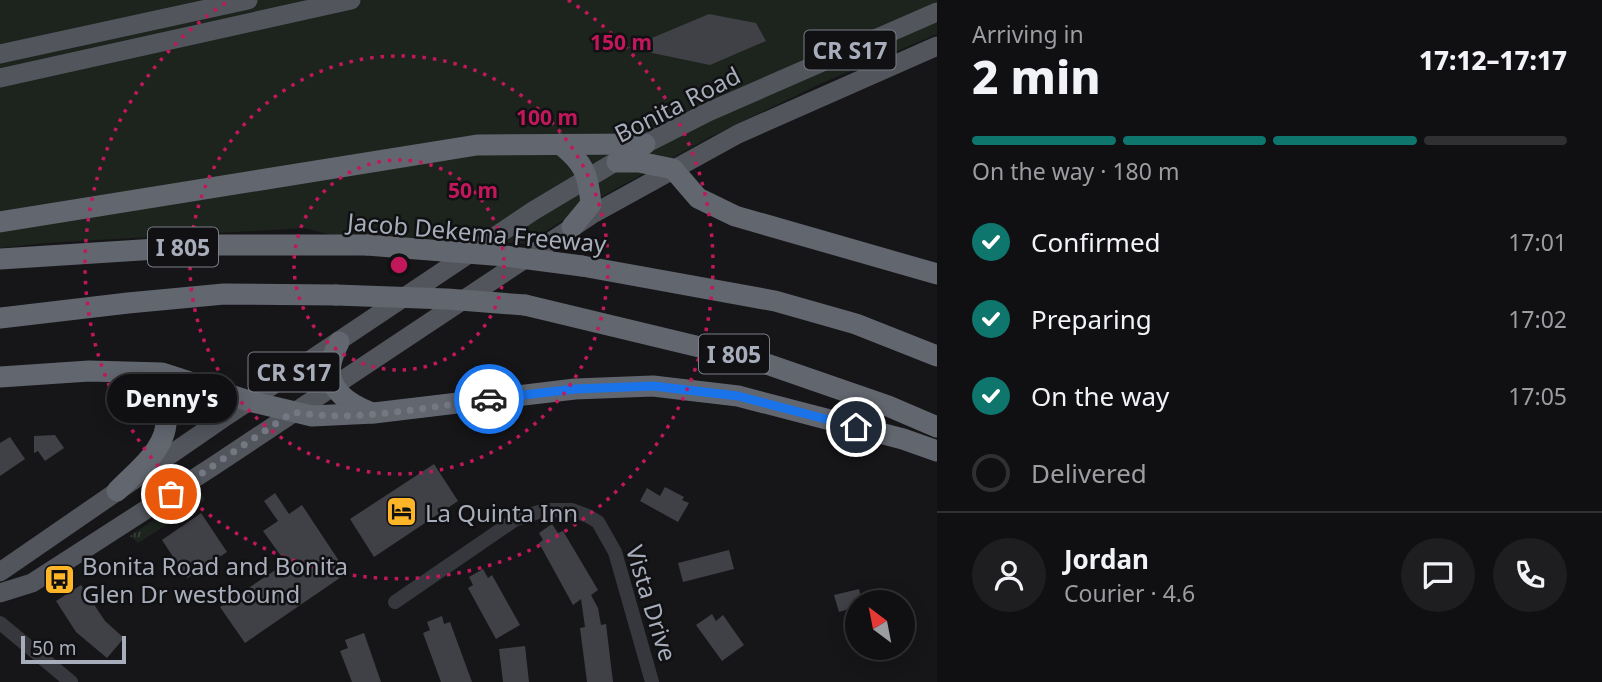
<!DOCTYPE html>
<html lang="en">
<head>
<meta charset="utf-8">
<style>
	:root { --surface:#101013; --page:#1e1e21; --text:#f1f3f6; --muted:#9c9da0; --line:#303033; --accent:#0f766e }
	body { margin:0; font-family:"Noto Sans",sans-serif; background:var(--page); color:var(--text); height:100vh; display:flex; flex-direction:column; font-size:26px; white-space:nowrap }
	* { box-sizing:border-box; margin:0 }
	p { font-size:23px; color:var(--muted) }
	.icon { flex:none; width:38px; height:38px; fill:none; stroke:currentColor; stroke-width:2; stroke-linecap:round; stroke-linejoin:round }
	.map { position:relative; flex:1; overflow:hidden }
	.details { display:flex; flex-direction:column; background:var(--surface); width:665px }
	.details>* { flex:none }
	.needle { width:46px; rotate:328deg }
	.fabs { position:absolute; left:845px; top:590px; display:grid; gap:14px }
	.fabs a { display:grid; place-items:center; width:70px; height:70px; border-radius:50%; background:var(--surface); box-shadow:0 4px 18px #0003,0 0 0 2px var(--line); font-size:35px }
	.scale { position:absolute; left:21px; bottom:18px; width:105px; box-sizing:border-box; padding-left:7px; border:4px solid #a7adba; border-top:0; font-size:19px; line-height:24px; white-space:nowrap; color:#a7adba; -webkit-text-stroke:5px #111114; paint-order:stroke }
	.pin { position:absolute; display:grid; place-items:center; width:60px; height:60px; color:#fff; margin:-30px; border:4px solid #fff; border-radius:50%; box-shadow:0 2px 7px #0007 }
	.courier { position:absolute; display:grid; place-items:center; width:70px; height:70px; margin:-35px; border:5px solid #1a73e8; border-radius:50%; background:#fff; color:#222; box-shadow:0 2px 9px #0007 }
	.bubble { position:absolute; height:49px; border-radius:24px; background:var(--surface); box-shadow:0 4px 18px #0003,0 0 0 2px var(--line); font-size:23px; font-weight:800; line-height:49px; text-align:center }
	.head em { font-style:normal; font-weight:800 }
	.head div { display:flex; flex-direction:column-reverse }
	.head { display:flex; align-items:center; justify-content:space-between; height:119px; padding:0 35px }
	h1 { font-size:46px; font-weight:800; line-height:52px }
	.bar { display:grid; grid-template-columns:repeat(4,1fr); gap:10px 7px; align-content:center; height:84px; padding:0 35px }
	.bar i { height:9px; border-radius:5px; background:var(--line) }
	.bar .on { background:var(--accent) }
	.bar p { grid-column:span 4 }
	.line { display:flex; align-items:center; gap:18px; padding:0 35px; border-top:2px solid var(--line) }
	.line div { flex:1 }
	.round { display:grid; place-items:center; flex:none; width:74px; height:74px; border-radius:37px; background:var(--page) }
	ol { padding:0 35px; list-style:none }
	li { display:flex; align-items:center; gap:21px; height:77px }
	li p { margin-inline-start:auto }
	li .icon { padding:7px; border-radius:50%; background:var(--accent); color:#fff; stroke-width:4 }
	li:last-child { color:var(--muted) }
	li i { width:38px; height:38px; border:4px solid var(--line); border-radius:50% }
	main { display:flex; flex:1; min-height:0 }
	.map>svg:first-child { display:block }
</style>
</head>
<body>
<main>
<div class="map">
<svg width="937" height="682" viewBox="0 0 937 682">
	<defs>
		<pattern id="grass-tufts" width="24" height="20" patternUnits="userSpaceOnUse" patternTransform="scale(1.75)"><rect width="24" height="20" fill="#1c241d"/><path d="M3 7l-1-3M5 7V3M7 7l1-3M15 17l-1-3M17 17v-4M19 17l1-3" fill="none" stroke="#3a413c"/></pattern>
	</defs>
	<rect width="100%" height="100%" fill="#161619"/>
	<polygon fill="url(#grass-tufts)" points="201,492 205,500 138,543 130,536 192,494"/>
	<polygon fill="#1c241d" points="0,0 937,0 937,34 820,84 710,137 603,196 525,244 466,239 367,245 305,228 46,243 0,248"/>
	<g fill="#404146">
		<polygon points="709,14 756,23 766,41 710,65 628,48"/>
		<polygon points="55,435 64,448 45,461 38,451 34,453 34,436"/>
		<polygon points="10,437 25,459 0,476 0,443"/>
		<polygon points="434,464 458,501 374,557 350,519"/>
		<polygon points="665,487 684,497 682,500 689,503 678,522 640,501 647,488 660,496"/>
		<polygon points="275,493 289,514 302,505 347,573 245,643 220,607 286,563 263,531 278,521 264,501"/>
		<polygon points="201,513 227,552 187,578 162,540"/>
		<polygon points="552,524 558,533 563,531 598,590 591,595 598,608 601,625 606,624 613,682 587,682 580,628 585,627 581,599 573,605 539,543 543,540 539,533"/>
		<polygon points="729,550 734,569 683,582 678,563"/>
		<polygon points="483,569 488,578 492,575 520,625 496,639 468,588 473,585 469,577"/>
		<polygon points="81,585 105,621 124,638 107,658 76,632 56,601"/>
		<polygon points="859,589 862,602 858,602 858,606 839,612 834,595"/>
		<polygon points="712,614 716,621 723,615 744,645 722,661 696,625"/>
		<polygon points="442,616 444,624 450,622 472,682 441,682 423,633 430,630 427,622"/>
		<polygon points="364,633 381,682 352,682 340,651 348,648 345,640"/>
		<polygon points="525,646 529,682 503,682 499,649"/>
	</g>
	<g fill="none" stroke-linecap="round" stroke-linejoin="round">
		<g stroke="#37383e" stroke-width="14">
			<polyline points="395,602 516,519 545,510 572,510 588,516 598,522 615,552 652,682"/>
			<polyline points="0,623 71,682"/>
		</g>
		<g stroke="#53555d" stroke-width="19">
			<polyline points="0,54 248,0"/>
			<polyline points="0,78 351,0"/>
			<polyline points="0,572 225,417 533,211 645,144 708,112 937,12"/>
			<polyline points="0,593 32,583 212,467 591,215 738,134 937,46"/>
		</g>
		<g stroke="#62666f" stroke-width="21">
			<path d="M560 144C584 163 588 173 591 204L572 227"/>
			<polyline points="617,162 639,162 673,169 698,198 735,216 937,274"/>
			<polyline points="0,222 477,145 645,144"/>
			<polyline points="0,259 219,245 367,245"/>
			<polyline points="582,266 775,301 856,324 937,356"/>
			<polyline points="525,305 758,361 888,406 937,427"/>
			<polyline points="0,318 128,303 224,294 336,295"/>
			<path d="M339 342C336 349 332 357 331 364 326 390 351 405 372 413"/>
			<polyline points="0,377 89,371 162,373 249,401 312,416 374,413 575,389 653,386 738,396 903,439 937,451"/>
			<path d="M117 491C137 470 169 448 166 416 165 407 161 398 154 392 144 385 131 380 120 374"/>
		</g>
		<g stroke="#62666f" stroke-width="21">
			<polyline points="367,245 505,256 582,266"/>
			<polyline points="336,295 447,299 525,305"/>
		</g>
	</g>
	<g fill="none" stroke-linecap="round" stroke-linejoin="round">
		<path stroke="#747882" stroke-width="7" stroke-dasharray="0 12.6" d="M171 494 293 412C356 423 426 407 489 399"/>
		<polyline stroke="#1a73e8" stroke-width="9" points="489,399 575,389 653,386 738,396 856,427"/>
	</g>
	<g fill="none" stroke="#c2185b" stroke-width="3.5" stroke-dasharray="3.5 7">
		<circle cx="399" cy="265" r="105"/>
		<circle cx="399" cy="265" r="209"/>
		<path d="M568 0A314 314 0 1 1 230 0"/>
	</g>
	<defs>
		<symbol id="hotel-square" viewBox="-11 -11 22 22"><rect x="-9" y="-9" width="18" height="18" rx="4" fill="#ffb528" stroke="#111114"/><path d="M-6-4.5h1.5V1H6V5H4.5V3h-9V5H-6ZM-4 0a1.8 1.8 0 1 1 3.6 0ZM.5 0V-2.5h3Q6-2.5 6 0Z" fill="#111"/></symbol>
		<symbol id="bus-square" viewBox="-11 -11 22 22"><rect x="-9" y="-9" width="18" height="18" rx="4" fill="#ffb528" stroke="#111114"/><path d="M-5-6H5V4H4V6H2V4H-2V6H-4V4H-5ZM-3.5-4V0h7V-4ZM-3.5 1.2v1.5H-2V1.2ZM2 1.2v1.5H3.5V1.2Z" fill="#111"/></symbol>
	</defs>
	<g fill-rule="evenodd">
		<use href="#hotel-square" x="384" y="494" width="35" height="35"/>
		<use href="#bus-square" x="42" y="562" width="35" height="35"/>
	</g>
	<g text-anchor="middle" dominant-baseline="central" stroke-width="5" stroke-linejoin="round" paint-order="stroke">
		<g fill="#111114" stroke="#7a7e88" stroke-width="2">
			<rect x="804.5" y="30.5" width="91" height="39" rx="5"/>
			<rect x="148" y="227.5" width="70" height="39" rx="5"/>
			<rect x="699" y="334.5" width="70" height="39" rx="5"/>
			<rect x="248.5" y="352.5" width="91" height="39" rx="5"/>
		</g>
		<g font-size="23" font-weight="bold" fill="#a7adba">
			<text x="850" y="50">CR S17</text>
			<text x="183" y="247">I 805</text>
			<text x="734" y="354">I 805</text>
			<text x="294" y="372">CR S17</text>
		</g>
		<g font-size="24" fill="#a7adba" stroke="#111114">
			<text transform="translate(677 104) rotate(-27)">Bonita Road</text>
			<text transform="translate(477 232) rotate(5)">Jacob Dekema Freeway</text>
			<text transform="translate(652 603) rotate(73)">Vista Drive</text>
		</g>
		<g font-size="24" fill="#a7adba" stroke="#111114" text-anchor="start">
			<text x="425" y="512">La Quinta Inn</text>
			<text x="82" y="565">Bonita Road and Bonita<tspan x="82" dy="28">Glen Dr westbound</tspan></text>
		</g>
	</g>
	<circle cx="399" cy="265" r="10" fill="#c2185b" stroke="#111114" stroke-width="3.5"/>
	<g font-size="21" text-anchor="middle" font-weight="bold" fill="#c2185b" stroke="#111114" stroke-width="5" stroke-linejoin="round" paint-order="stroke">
		<text x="621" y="50">150 m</text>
		<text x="547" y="125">100 m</text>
		<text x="473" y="198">50 m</text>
	</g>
</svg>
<div class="fabs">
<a><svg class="needle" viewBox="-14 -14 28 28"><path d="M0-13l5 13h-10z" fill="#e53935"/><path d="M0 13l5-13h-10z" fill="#9c9da0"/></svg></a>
</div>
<div class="scale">50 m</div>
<div class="pin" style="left:171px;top:494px;background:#ea580c"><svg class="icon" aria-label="bag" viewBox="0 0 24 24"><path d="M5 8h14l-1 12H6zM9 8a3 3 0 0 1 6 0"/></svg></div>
<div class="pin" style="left:856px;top:427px;background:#1f2937"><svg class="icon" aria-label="home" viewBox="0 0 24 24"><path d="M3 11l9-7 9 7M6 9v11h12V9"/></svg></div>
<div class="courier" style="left:489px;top:399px"><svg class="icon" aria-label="car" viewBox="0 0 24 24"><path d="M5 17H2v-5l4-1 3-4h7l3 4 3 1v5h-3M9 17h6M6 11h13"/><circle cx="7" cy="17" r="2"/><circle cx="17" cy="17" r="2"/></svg></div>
<div class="bubble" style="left:107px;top:374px;width:130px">Denny's</div>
</div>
<section class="details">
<div class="head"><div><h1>2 min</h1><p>Arriving in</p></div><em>17:12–17:17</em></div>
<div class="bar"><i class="on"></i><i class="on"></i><i class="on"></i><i></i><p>On the way · 180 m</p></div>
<ol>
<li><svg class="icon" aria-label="check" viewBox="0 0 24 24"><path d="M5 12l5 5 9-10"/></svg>Confirmed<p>17:01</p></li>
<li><svg class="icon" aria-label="check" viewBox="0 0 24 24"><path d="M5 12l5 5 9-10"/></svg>Preparing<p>17:02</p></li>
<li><svg class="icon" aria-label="check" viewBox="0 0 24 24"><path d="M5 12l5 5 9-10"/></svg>On the way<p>17:05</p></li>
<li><i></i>Delivered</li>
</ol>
<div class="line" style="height:126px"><a class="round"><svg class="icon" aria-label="person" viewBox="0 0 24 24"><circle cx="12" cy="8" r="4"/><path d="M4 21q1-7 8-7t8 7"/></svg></a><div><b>Jordan</b><p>Courier · 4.6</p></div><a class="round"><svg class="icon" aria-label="chat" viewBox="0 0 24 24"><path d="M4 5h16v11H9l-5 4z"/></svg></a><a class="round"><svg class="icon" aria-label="phone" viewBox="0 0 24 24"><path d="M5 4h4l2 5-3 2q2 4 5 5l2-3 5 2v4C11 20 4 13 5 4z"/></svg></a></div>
</section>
</main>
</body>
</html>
